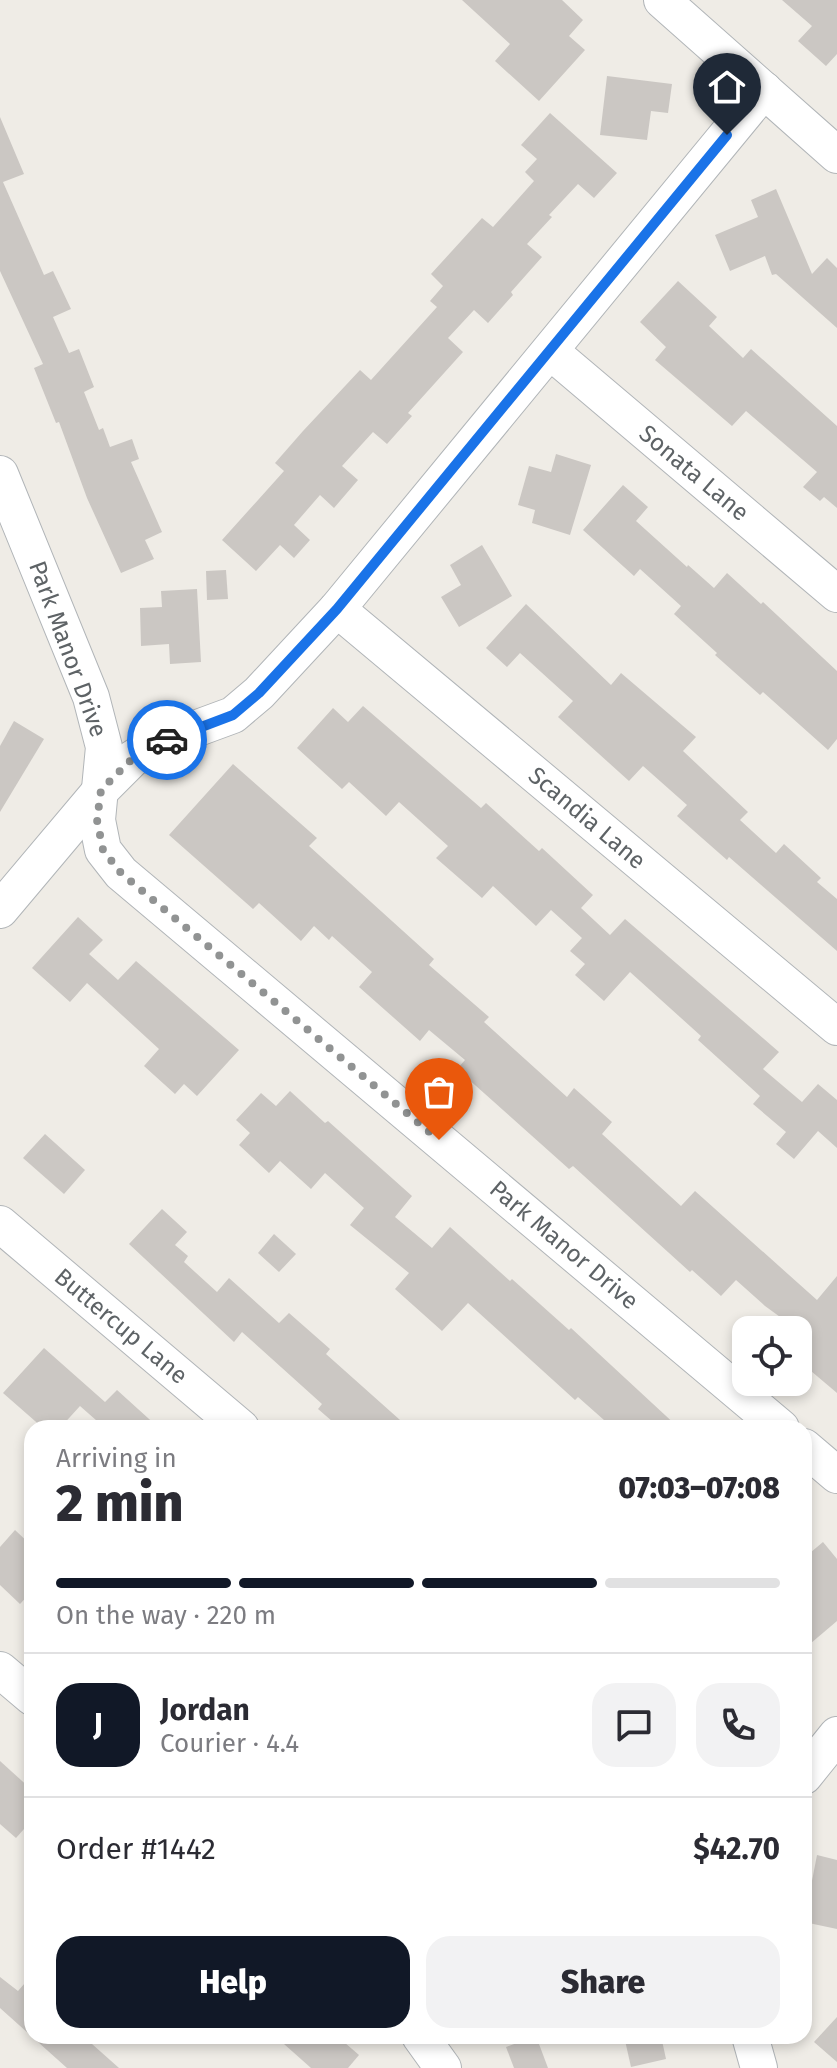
<!DOCTYPE html>
<html lang="en">
<head>
<meta charset="utf-8">
<style>
	:root { --surface:#fff; --page:#f2f2f3; --text:#2b2b33; --muted:#7c7c81; --line:#e1e1e2; --accent:#111827 }
	body { margin:0; font-family:"Fira Sans",sans-serif; background:var(--page); color:var(--text); height:100vh; display:flex; flex-direction:column; font-size:30px; white-space:nowrap }
	* { box-sizing:border-box; margin:0 }
	p { font-size:26px; color:var(--muted) }
	.icon { flex:none; width:44px; height:44px; fill:none; stroke:currentColor; stroke-width:2; stroke-linecap:round; stroke-linejoin:round }
	.map { position:relative; flex:1; overflow:hidden }
	.sheet { position:absolute; left:24px; top:1420px; width:788px; height:624px; display:flex; flex-direction:column; background:var(--surface); border-radius:24px; box-shadow:0 4px 12px #0003 }
	.sheet>* { flex:none }
	.fabs { position:absolute; left:732px; top:1316px; display:grid; gap:16px }
	.fabs a { display:grid; place-items:center; width:80px; height:80px; border-radius:16px; background:var(--surface); box-shadow:0 4px 12px #0003; font-size:40px }
	.pin { position:absolute; display:grid; place-items:center; width:68px; height:68px; color:#fff; margin:-82px -34px; border-radius:50% 50% 50% 0; rotate:-45deg; box-shadow:0 0 8px #0007 }
	.pin .icon { rotate:45deg }
	.courier { position:absolute; display:grid; place-items:center; width:80px; height:80px; margin:-40px; border:6px solid #1a73e8; border-radius:50%; background:#fff; color:#222; box-shadow:0 2px 10px #0007 }
	.overview em { font-style:normal; font-weight:800 }
	.overview div { display:flex; flex-direction:column-reverse }
	.overview { display:flex; align-items:center; justify-content:space-between; height:136px; padding:0 32px }
	h1 { font-size:52px; font-weight:800; line-height:60px }
	.bar { display:grid; grid-template-columns:repeat(4,1fr); gap:12px 8px; align-content:center; height:96px; padding:0 32px }
	.bar i { height:10px; border-radius:6px; background:var(--line) }
	.bar .active { background:var(--accent) }
	.bar p { grid-column:span 4 }
	.line { display:flex; align-items:center; gap:20px; padding:0 32px; border-top:2px solid var(--line) }
	.line div { flex:1 }
	.round { display:grid; place-items:center; flex:none; width:84px; height:84px; border-radius:24px; background:var(--page) }
	.action { display:flex; gap:16px; margin-top:auto; padding:16px 32px }
	.action a { flex:1; height:92px; border-radius:24px; background:var(--accent); color:#fff; font-size:32px; font-weight:800; line-height:92px; text-align:center }
	.action a+a { background:var(--page); color:var(--text) }
	.map>svg:first-child { display:block }
</style>
</head>
<body>
<div class="map">
<svg width="837" height="2068" viewBox="0 0 837 2068">
	<rect width="100%" height="100%" fill="#efece6"/>
	<g fill="#cbc7c3">
		<polygon points="462,0 562,0 583,20 569,36 585,50 539,101 495,61 510,44"/>
		<polygon points="782,0 837,0 837,54 826,66 798,41 812,26"/>
		<polygon points="607,76 672,84 668,113 651,111 647,140 600,135"/>
		<polygon points="550,113 617,173 594,198 578,184 549,215 552,217 527,244 542,257 511,292 513,295 488,323 474,310 448,338 463,352 408,413 412,416 387,444 373,432 342,466 358,480 334,508 320,495 294,525 310,540 294,558 280,545 256,571 222,540 284,471 275,463 303,431 360,370 371,380 437,307 430,301 443,286 431,274 482,218 493,227 534,181 525,172 537,159 521,145"/>
		<polygon points="0,117 24,174 3,182 44,275 53,271 71,309 53,317 69,353 79,349 94,387 84,392 99,430 103,428 110,447 132,439 139,459 131,462 162,532 145,540 154,559 121,573 87,498 59,422 56,423 34,368 43,364 0,271"/>
		<polygon points="776,189 812,274 827,258 837,268 837,328 776,274 772,275 765,256 730,271 715,235 758,217 751,200"/>
		<polygon points="678,281 717,317 709,326 743,358 751,349 837,426 837,508 824,497 820,501 803,487 817,472 746,411 732,426 655,360 666,347 640,322"/>
		<polygon points="556,454 591,465 570,535 532,523 535,510 518,505 529,466 551,472"/>
		<polygon points="623,485 648,507 636,521 687,567 688,565 714,588 727,573 761,604 763,602 837,671 837,739 828,750 763,692 760,695 715,655 717,653 674,614 681,606 640,569 634,576 583,530"/>
		<polygon points="482,545 512,596 459,627 441,597 461,585 450,565"/>
		<polygon points="226,570 228,599 207,600 206,571"/>
		<polygon points="197,589 201,662 170,664 169,644 141,646 140,608 162,607 161,591"/>
		<polygon points="526,604 611,685 621,673 696,737 683,751 748,812 740,820 776,853 784,844 821,878 817,882 837,899 837,951 729,857 727,860 677,816 687,805 643,766 629,781 558,717 573,701 520,653 507,667 486,648"/>
		<polygon points="363,706 481,808 486,803 539,851 542,848 593,895 581,908 610,935 625,919 779,1052 763,1069 802,1102 818,1084 837,1100 837,1148 818,1131 794,1159 776,1144 786,1132 753,1104 760,1096 698,1040 701,1036 630,972 604,1001 575,975 585,964 570,951 582,938 551,910 536,926 493,886 482,898 436,858 448,846 399,802 386,816 349,782 342,789 297,748 333,708 348,722"/>
		<polygon points="14,721 44,739 0,812 0,746"/>
		<polygon points="233,764 317,838 309,846 434,959 429,965 489,1017 484,1022 567,1097 574,1088 612,1122 602,1134 681,1206 695,1191 817,1300 837,1276 837,1393 798,1360 798,1330 765,1306 736,1280 721,1296 692,1270 690,1272 573,1166 569,1169 457,1069 465,1060 429,1030 420,1041 359,987 372,972 332,936 329,940 314,926 301,941 259,903 253,909 169,835"/>
		<polygon points="78,917 103,940 89,954 118,980 136,961 239,1050 197,1096 184,1084 175,1094 144,1066 159,1049 87,983 70,1002 32,968"/>
		<polygon points="290,1091 325,1123 328,1121 412,1196 395,1217 432,1248 450,1227 510,1281 512,1279 569,1330 571,1328 679,1428 613,1428 578,1397 575,1400 468,1303 442,1331 395,1289 409,1273 350,1225 364,1208 325,1173 311,1189 280,1161 269,1173 239,1145 250,1133 236,1120 261,1093 276,1106"/>
		<polygon points="45,1134 85,1170 64,1194 23,1158"/>
		<polygon points="162,1209 187,1232 175,1245 188,1256 184,1262 217,1292 229,1278 279,1323 289,1313 330,1349 326,1354 409,1428 340,1428 318,1409 322,1404 242,1332 234,1342 129,1244"/>
		<polygon points="274,1234 296,1254 279,1272 258,1253"/>
		<polygon points="44,1348 105,1402 117,1390 159,1428 105,1428 80,1406 60,1428 43,1428 3,1393"/>
		<polygon points="15,1530 32,1546 32,1591 20,1604 0,1585 0,1547"/>
		<polygon points="823,1542 837,1559 837,1621 804,1649 804,1558"/>
		<polygon points="0,1761 32,1790 32,1820 16,1838 0,1824"/>
		<polygon points="817,1855 837,1860 837,1929 804,1922"/>
		<polygon points="32,1975 32,2036 83,2036 119,2068 67,2068 0,2008 0,1977 18,1991"/>
		<polygon points="837,2017 837,2062 814,2042"/>
		<polygon points="275,2036 337,2036 359,2055 348,2068 311,2068"/>
		<polygon points="536,2036 548,2068 514,2068 506,2047"/>
		<polygon points="624,2036 661,2036 666,2059 631,2067"/>
	</g>
	<g fill="none" stroke-linecap="round" stroke-linejoin="round">
		<defs>
			<g id="minor">
				<polyline points="662,0 837,155"/>
				<polyline points="550,351 837,594"/>
				<polyline points="0,474 91,697 104,747 97,820 103,850 121,873 781,1428"/>
				<polyline points="337,609 837,1027"/>
				<polyline points="0,910 101,790 132,759 157,743 233,715 259,693 337,609 764,90"/>
				<polyline points="0,1224 241,1428"/>
				<polyline points="804,1447 837,1475"/>
				<polyline points="0,1670 32,1697"/>
				<polyline points="804,1776 837,1735"/>
				<polyline points="420,2036 443,2068"/>
				<polyline points="750,2036 759,2068"/>
			</g>
		</defs>
		<use href="#minor" stroke="#b1b5b8" stroke-width="38"/>
		<use href="#minor" stroke="#fff" stroke-width="36"/>
	</g>
	<g fill="none" stroke-linecap="round" stroke-linejoin="round">
		<polyline stroke="#919393" stroke-width="8" stroke-dasharray="0 14.4" points="167,740 157,743 132,759 101,790 97,820 103,850 121,873 439,1140"/>
		<polyline stroke="#1a73e8" stroke-width="10" points="167,740 233,715 259,693 337,609 727,135"/>
	</g>
	<g text-anchor="middle" dominant-baseline="central" stroke-width="8" stroke-linejoin="round" paint-order="stroke">
		<g font-size="24" fill="#5e6366" stroke="#fff">
			<text transform="translate(694 473) rotate(40)">Sonata Lane</text>
			<text transform="translate(68 649) rotate(70)">Park Manor Drive</text>
			<text transform="translate(587 818) rotate(40)">Scandia Lane</text>
			<text transform="translate(564 1245) rotate(40)">Park Manor Drive</text>
			<text transform="translate(121 1326) rotate(40)">Buttercup Lane</text>
		</g>
	</g>
</svg>
<div class="fabs">
<a><svg class="icon" aria-label="locate" viewBox="0 0 24 24"><circle cx="12" cy="12" r="6"/><path d="M12 2v4M12 18v4M2 12h4M18 12h4"/></svg></a>
</div>
<div class="pin" style="left:439px;top:1140px;background:#ea580c"><svg class="icon" aria-label="bag" viewBox="0 0 24 24"><path d="M5 8h14l-1 12H6zM9 8a3 3 0 0 1 6 0"/></svg></div>
<div class="pin" style="left:727px;top:135px;background:#1f2937"><svg class="icon" aria-label="home" viewBox="0 0 24 24"><path d="M3 11l9-7 9 7M6 9v11h12V9"/></svg></div>
<div class="courier" style="left:167px;top:740px"><svg class="icon" aria-label="car" viewBox="0 0 24 24"><path d="M5 17H2v-5l4-1 3-4h7l3 4 3 1v5h-3M9 17h6M6 11h13"/><circle cx="7" cy="17" r="2"/><circle cx="17" cy="17" r="2"/></svg></div>
<section class="sheet">
<div class="overview"><div><h1>2 min</h1><p>Arriving in</p></div><em>07:03–07:08</em></div>
<div class="bar"><i class="active"></i><i class="active"></i><i class="active"></i><i></i><p>On the way · 220 m</p></div>
<div class="line" style="height:144px"><b class="round" style="background:var(--accent);color:#fff">J</b><div><b>Jordan</b><p>Courier · 4.4</p></div><a class="round"><svg class="icon" aria-label="chat" viewBox="0 0 24 24"><path d="M4 5h16v11H9l-5 4z"/></svg></a><a class="round"><svg class="icon" aria-label="phone" viewBox="0 0 24 24"><path d="M5 4h4l2 5-3 2q2 4 5 5l2-3 5 2v4C11 20 4 13 5 4z"/></svg></a></div>
<div class="line" style="height:104px"><div>Order #1442</div><b>$42.70</b></div>
<div class="action"><a>Help</a><a>Share</a></div>
</section>
</div>
</body>
</html>
